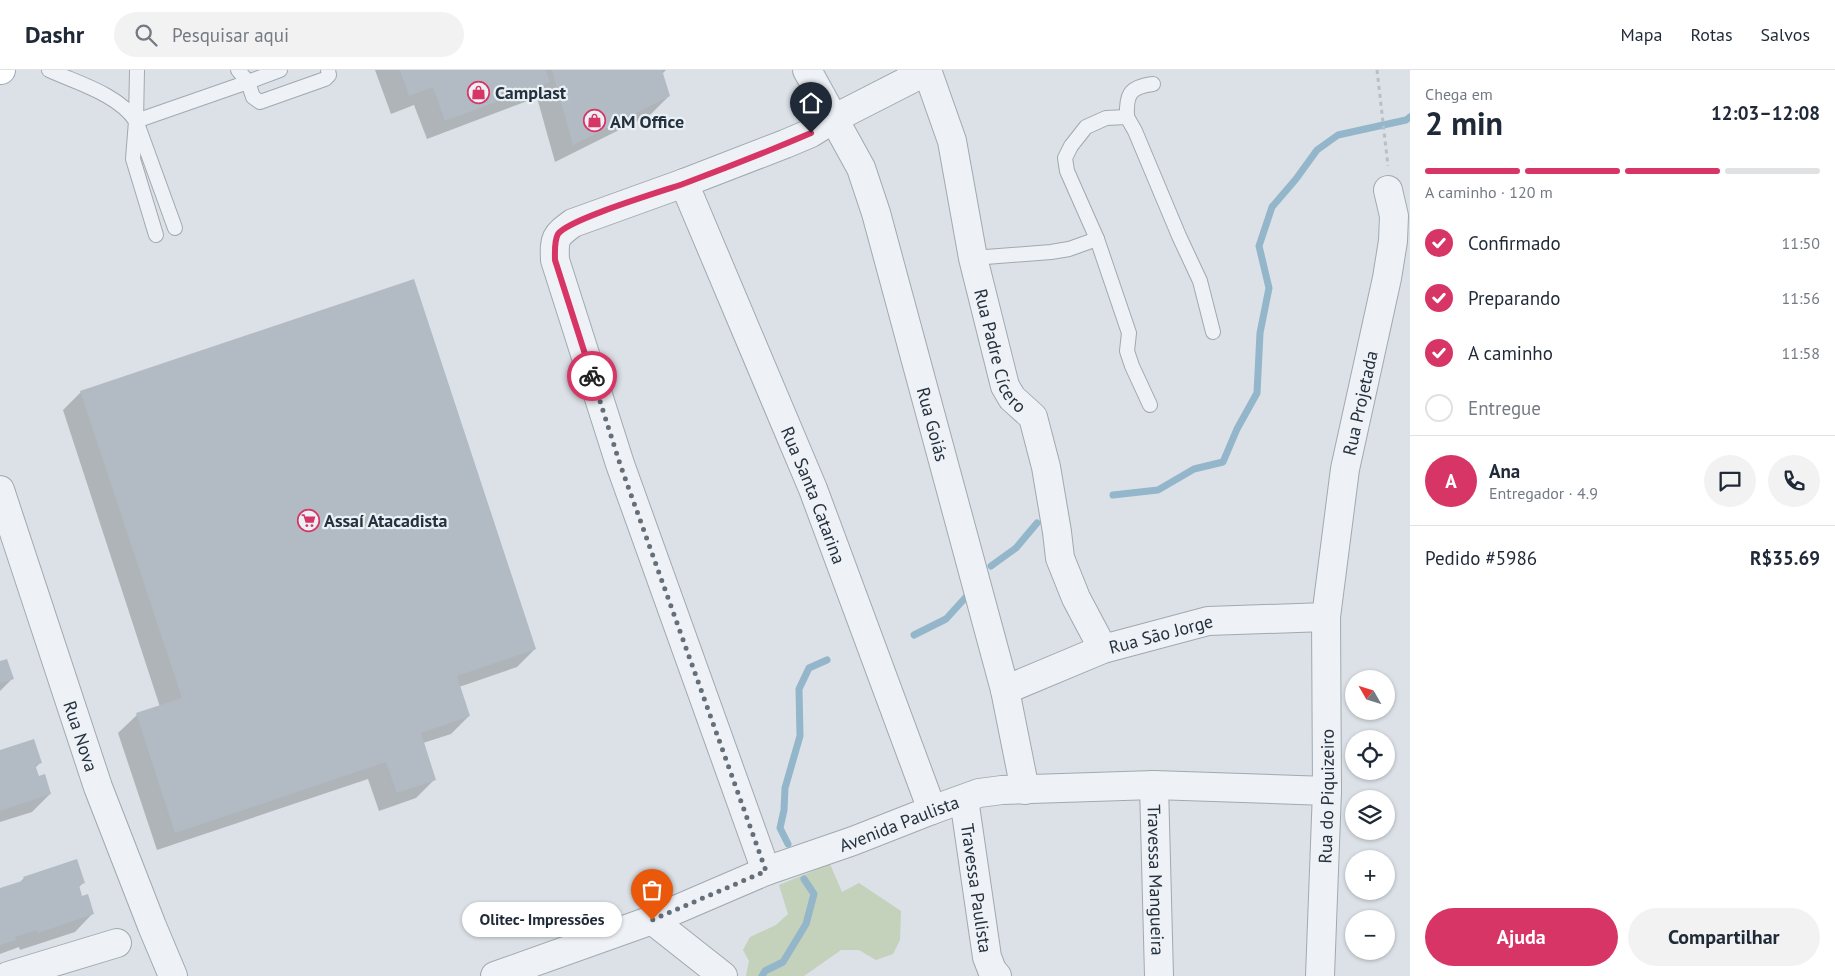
<!DOCTYPE html>
<html lang="pt">
<head>
<meta charset="utf-8">
<style>
	:root { --surface:#fff; --page:#f2f2f3; --text:#1f2937; --muted:#747a83; --line:#e0e1e3; --accent:#d73565 }
	body { margin:0; font-family:"PT Sans",sans-serif; background:var(--page); color:var(--text); height:100vh; display:flex; flex-direction:column; font-size:19px; white-space:nowrap }
	* { box-sizing:border-box; margin:0 }
	p { font-size:16px; color:var(--muted) }
	.icon { flex:none; width:28px; height:28px; fill:none; stroke:currentColor; stroke-width:2; stroke-linecap:round; stroke-linejoin:round }
	.map { position:relative; flex:1; overflow:hidden }
	.sheet { display:flex; flex-direction:column; background:var(--surface); width:425px }
	.sheet>* { flex:none }
	.needle { width:32px; rotate:309deg }
	.tools { position:absolute; left:1345px; top:600px; display:grid; gap:10px }
	.tools a { display:grid; place-items:center; width:50px; height:50px; border-radius:50%; background:var(--surface); box-shadow:0 1px 4px #0004; font-size:25px }
	.pin { position:absolute; display:grid; place-items:center; width:42px; height:42px; color:#fff; margin:-51px -21px; border-radius:50% 50% 50% 0; rotate:-45deg; box-shadow:0 0 5px #0007 }
	.pin .icon { rotate:45deg }
	.courier { position:absolute; display:grid; place-items:center; width:50px; height:50px; margin:-25px; border:4px solid #d73565; border-radius:50%; background:#fff; color:#222; box-shadow:0 1px 6px #0007 }
	.bubble { position:absolute; height:35px; border-radius:18px; background:var(--surface); box-shadow:0 1px 4px #0004; font-size:16px; font-weight:800; line-height:35px; text-align:center }
	.overview em { font-style:normal; font-weight:800 }
	.overview div { display:flex; flex-direction:column-reverse }
	.overview { display:flex; align-items:center; justify-content:space-between; height:85px; padding:0 15px }
	h1 { font-size:32px; font-weight:800; line-height:38px }
	.bar { display:grid; grid-template-columns:repeat(4,1fr); gap:8px 5px; align-content:center; height:60px; padding:0 15px }
	.bar i { height:6px; border-radius:4px; background:var(--line) }
	.bar .current { background:var(--accent) }
	.bar p { grid-column:span 4 }
	.line { display:flex; align-items:center; gap:12px; padding:0 15px; border-top:1px solid var(--line) }
	.line div { flex:1 }
	.round { display:grid; place-items:center; flex:none; width:52px; height:52px; border-radius:26px; background:var(--page) }
	ol { padding:0 15px; list-style:none }
	li { display:flex; align-items:center; gap:15px; height:55px }
	li p { margin-inline-start:auto }
	li .icon { padding:5px; border-radius:50%; background:var(--accent); color:#fff; stroke-width:4 }
	li:last-child { color:var(--muted) }
	li i { width:28px; height:28px; border:2px solid var(--line); border-radius:50% }
	.button { display:flex; gap:10px; margin-top:auto; padding:10px 15px }
	.button a { flex:1; height:58px; border-radius:30px; background:var(--accent); color:#fff; font-size:20px; font-weight:800; line-height:58px; text-align:center }
	.button a+a { background:var(--page); color:var(--text) }
	header { display:flex; align-items:center; gap:30px; box-sizing:border-box; height:70px; padding:0 25px; background:var(--surface); border-bottom:1px solid var(--line) }
	header strong { font-size:24px }
	nav { display:flex; gap:28px; margin-inline-start:auto; font-size:18px }
	.search { width:350px; height:45px; background:var(--page); display:flex; align-items:center; gap:12px; box-sizing:border-box; padding:0 18px; border-radius:28px; color:var(--muted); font-size:19px }
	main { display:flex; flex:1; min-height:0 }
	.map>svg:first-child { display:block }
</style>
</head>
<body>
<header>
<strong>Dashr</strong>
<div class="search"><svg class="icon" aria-label="search" viewBox="0 0 24 24"><circle cx="10" cy="10" r="6"/><path d="M15 15l6 6"/></svg>Pesquisar aqui</div>
<nav><a>Mapa</a><a>Rotas</a><a>Salvos</a></nav>
</header>
<main>
<div class="map">
<svg width="1410" height="906" viewBox="0 0 1410 906">
	<rect width="100%" height="100%" fill="#dbe1e7"/>
	<polygon fill="#c4d1bb" points="830,794 842,822 859,813 901,841 900,870 893,884 876,890 859,880 841,880 804,906 746,906 749,891 743,880 750,867 776,855 788,844 779,815"/>
	<g fill="#0003">
		<polygon points="375,0 666,0 662,4 669,26 651,44 555,92 536,24 530,30 427,69 414,35 391,44"/>
		<polygon points="81,322 535,579 517,597 459,617 469,646 451,664 423,673 435,709 416,728 379,741 368,709 157,780 118,663 137,645 160,637 63,340"/>
		<polygon points="0,591 12,609 0,621"/>
		<polygon points="0,682 40,693 35,698 38,708 50,724 32,742 0,752"/>
		<polygon points="24,808 83,813 78,818 81,828 93,843 75,862 20,880 19,877 0,884 0,819 18,814"/>
	</g>
	<g fill="none" stroke-linecap="round" stroke-linejoin="round">
		<g stroke="#93b6ca" stroke-width="7">
			<polyline points="1113,425 1158,420 1194,399 1223,392 1237,359 1257,323 1260,263 1269,218 1259,176 1272,137 1296,109 1317,80 1338,65 1406,50 1410,47"/>
			<polyline points="991,496 1016,478 1037,453"/>
			<polyline points="914,565 946,549 966,527"/>
			<polyline points="788,774 780,758 784,740 785,718 800,666 799,619 809,598 827,590"/>
			<polyline points="762,906 765,901 783,892 806,854 814,824 804,809"/>
		</g>
	</g>
	<g fill="#b2bbc4">
		<polygon points="400,0 545,0 550,12 445,51 433,17 409,26"/>
		<polygon points="552,0 662,0 670,26 573,75"/>
		<polygon points="414,209 536,579 457,606 470,646 421,663 436,710 397,723 386,692 175,763 136,643 182,628 80,321"/>
		<polygon points="7,589 14,609 0,613 0,591"/>
		<polygon points="34,669 42,693 35,695 39,706 45,704 51,724 0,741 0,680"/>
		<polygon points="77,789 85,813 79,815 82,826 88,824 94,844 38,863 37,860 15,867 16,870 0,875 0,818 25,810 23,807"/>
	</g>
	<g fill="none" stroke-linecap="round" stroke-linejoin="round">
		<defs>
			<g id="service">
				<path d="M49 0C77 13 118 24 136 51L137 0"/>
				<polyline points="238,0 248,12 280,0"/>
				<path d="M1127 47C1126 25 1129 17 1153 14"/>
				<polyline points="136,51 248,12 253,27 260,32 325,9 329,5 328,0"/>
				<polyline points="136,51 133,89 156,165"/>
				<polyline points="138,56 175,158"/>
				<polyline points="973,188 1051,182 1069,179 1097,169"/>
				<polyline points="1150,335 1132,296 1127,281 1129,263 1097,169 1067,101 1065,88 1071,76 1086,57 1106,48 1127,47 1135,61 1179,166 1200,211 1213,262"/>
			</g>
			<g id="minor">
				<path id="s1" d="M807 0 861 98 876 143 1005 620 1025 720"/>
				<path id="s2" d="M927 0 952 71 973 188 1005 316 1012 328 1033 347 1046 397 1057 462 1060 488 1076 528 1103 579"/>
				<path id="s3" d="M684 113 813 419 932 740"/>
				<path id="s4" d="M0 420 98 717 152 856 173 906"/>
				<path id="s5" d="M1005 620 1103 579 1208 551 1326 547"/>
				<path id="s6" d="M1154 715 1159 906"/>
				<path id="s7" d="M964 729 987 887 992 900 997 906"/>
				<path d="M766 801 620 394 555 190C554 168 555 166 573 153L684 113 785 74 811 63 835 48 927 1"/>
				<polyline points="652,850 723,906"/>
				<polyline points="8,906 117,873"/>
				<path id="s8" d="M495 906 652 850 766 801 853 771 932 740 979 723 1002 720 1154 715 1327 721"/>
				<path id="s9" d="M1320 906 1327 721 1326 547 1345 399 1387 208 1393 171 1394 146 1388 120"/>
			</g>
			<polyline id="primary" points="0,0 1,0"/>
		</defs>
		<use href="#service" stroke="#a0a9b1" stroke-width="16"/>
		<use href="#minor" stroke="#a0a9b1" stroke-width="30"/>
		<use href="#primary" stroke="#9aa8b3" stroke-width="30"/>
		<polyline stroke="#b9bfc5" stroke-width="3" stroke-dasharray="4 4" stroke-linecap="butt" points="1377,0 1388,96"/>
		<use href="#service" stroke="#eef1f5" stroke-width="14"/>
		<use href="#minor" stroke="#eef1f5" stroke-width="28"/>
		<use href="#primary" stroke="#fff" stroke-width="28"/>
	</g>
	<g fill="none" stroke-linecap="round" stroke-linejoin="round">
		<polyline stroke="#646f79" stroke-width="5" stroke-dasharray="0 9" points="592,306 620,394 766,801 652,850"/>
		<path stroke="#d73565" stroke-width="6" d="M592 306 555 190C555 182 554 171 558 164 569 149 660 122 683 114 726 98 769 81 811 63"/>
	</g>
	<defs>
		<symbol id="shop-ring" viewBox="-11 -11 22 22"><circle r="9.5" fill="#eaf0f4" stroke="#d73565" stroke-width="1.5"/><path d="M-5-2.5h2.3a2.7 3.5 0 0 1 5.4 0H5L5.5 6h-11ZM-1.5-2.5h3a1.5 2.3 0 0 0-3 0Z" fill="#d73565"/></symbol>
		<symbol id="supermarket-ring" viewBox="-11 -11 22 22"><circle r="9.5" fill="#eaf0f4" stroke="#d73565" stroke-width="1.5"/><path d="M-6-5.5h2.5l.6 2H6L4.5 2H-2.5L-4.4-4H-6ZM-1.5 3.2a1.3 1.3 0 1 0 .1 0ZM3 3.2a1.3 1.3 0 1 0 .1 0Z" fill="#d73565"/></symbol>
	</defs>
	<g fill-rule="evenodd">
		<use href="#shop-ring" x="466" y="10" width="25" height="25"/>
		<use href="#shop-ring" x="582" y="38" width="25" height="25"/>
		<use href="#supermarket-ring" x="296" y="438" width="25" height="25"/>
	</g>
	<g text-anchor="middle" dominant-baseline="central" stroke-width="4.5" stroke-linejoin="round" paint-order="stroke">
		<g font-size="18" font-weight="bold" fill="#24313e" stroke="#eaf0f4" text-anchor="start">
			<text x="495" y="22">Camplast</text>
			<text x="610" y="51">AM Office</text>
			<text x="324" y="450">Assaí Atacadista</text>
		</g>
		<g font-size="18" fill="#24313e" stroke="#eaf0f4">
			<text stroke="none"><textPath href="#s2" startOffset="291">Rua Padre Cícero</textPath></text>
			<text stroke="none"><textPath href="#s9" startOffset="576">Rua Projetada</textPath></text>
			<text stroke="none"><textPath href="#s1" startOffset="378">Rua Goiás</textPath></text>
			<text stroke="none"><textPath href="#s3" startOffset="338">Rua Santa Catarina</textPath></text>
			<text stroke="none"><textPath href="#s5" startOffset="166">Rua São Jorge</textPath></text>
			<text stroke="none"><textPath href="#s4" startOffset="259">Rua Nova</textPath></text>
			<text stroke="none"><textPath href="#s9" startOffset="180">Rua do Piquizeiro</textPath></text>
			<text stroke="none"><textPath href="#s8" startOffset="432">Avenida Paulista</textPath></text>
			<text stroke="none"><textPath href="#s6" startOffset="95">Travessa Mangueira</textPath></text>
			<text stroke="none"><textPath href="#s7" startOffset="90">Travessa Paulista</textPath></text>
		</g>
	</g>
</svg>
<div class="tools">
<a><svg class="needle" viewBox="-14 -14 28 28"><path d="M0-13l5 13h-10z" fill="#e53935"/><path d="M0 13l5-13h-10z" fill="#747a83"/></svg></a>
<a><svg class="icon" aria-label="locate" viewBox="0 0 24 24"><circle cx="12" cy="12" r="6"/><path d="M12 2v4M12 18v4M2 12h4M18 12h4"/></svg></a>
<a><svg class="icon" aria-label="layers" viewBox="0 0 24 24"><path d="M12 4l9 5-9 5-9-5zM3 14l9 5 9-5"/></svg></a>
<a>+</a>
<a>−</a>
</div>
<div class="pin" style="left:652px;top:850px;background:#ea580c"><svg class="icon" aria-label="bag" viewBox="0 0 24 24"><path d="M5 8h14l-1 12H6zM9 8a3 3 0 0 1 6 0"/></svg></div>
<div class="pin" style="left:811px;top:63px;background:#1f2937"><svg class="icon" aria-label="home" viewBox="0 0 24 24"><path d="M3 11l9-7 9 7M6 9v11h12V9"/></svg></div>
<div class="courier" style="left:592px;top:306px"><svg class="icon" aria-label="bike" viewBox="0 0 24 24"><circle cx="6" cy="16" r="4"/><circle cx="18" cy="16" r="4"/><path d="M6 16l4-8h5l3 8M10 8l3 8H6M13 5h3"/></svg></div>
<div class="bubble" style="left:462px;top:832px;width:160px">Olitec- Impressões</div>
</div>
<section class="sheet">
<div class="overview"><div><h1>2 min</h1><p>Chega em</p></div><em>12:03–12:08</em></div>
<div class="bar"><i class="current"></i><i class="current"></i><i class="current"></i><i></i><p>A caminho · 120 m</p></div>
<ol>
<li><svg class="icon" aria-label="check" viewBox="0 0 24 24"><path d="M5 12l5 5 9-10"/></svg>Confirmado<p>11:50</p></li>
<li><svg class="icon" aria-label="check" viewBox="0 0 24 24"><path d="M5 12l5 5 9-10"/></svg>Preparando<p>11:56</p></li>
<li><svg class="icon" aria-label="check" viewBox="0 0 24 24"><path d="M5 12l5 5 9-10"/></svg>A caminho<p>11:58</p></li>
<li><i></i>Entregue</li>
</ol>
<div class="line" style="height:90px"><b class="round" style="background:var(--accent);color:#fff">A</b><div><b>Ana</b><p>Entregador · 4.9</p></div><a class="round"><svg class="icon" aria-label="chat" viewBox="0 0 24 24"><path d="M4 5h16v11H9l-5 4z"/></svg></a><a class="round"><svg class="icon" aria-label="phone" viewBox="0 0 24 24"><path d="M5 4h4l2 5-3 2q2 4 5 5l2-3 5 2v4C11 20 4 13 5 4z"/></svg></a></div>
<div class="line" style="height:65px"><div>Pedido #5986</div><b>R$35.69</b></div>
<div class="button"><a>Ajuda</a><a>Compartilhar</a></div>
</section>
</main>
</body>
</html>
